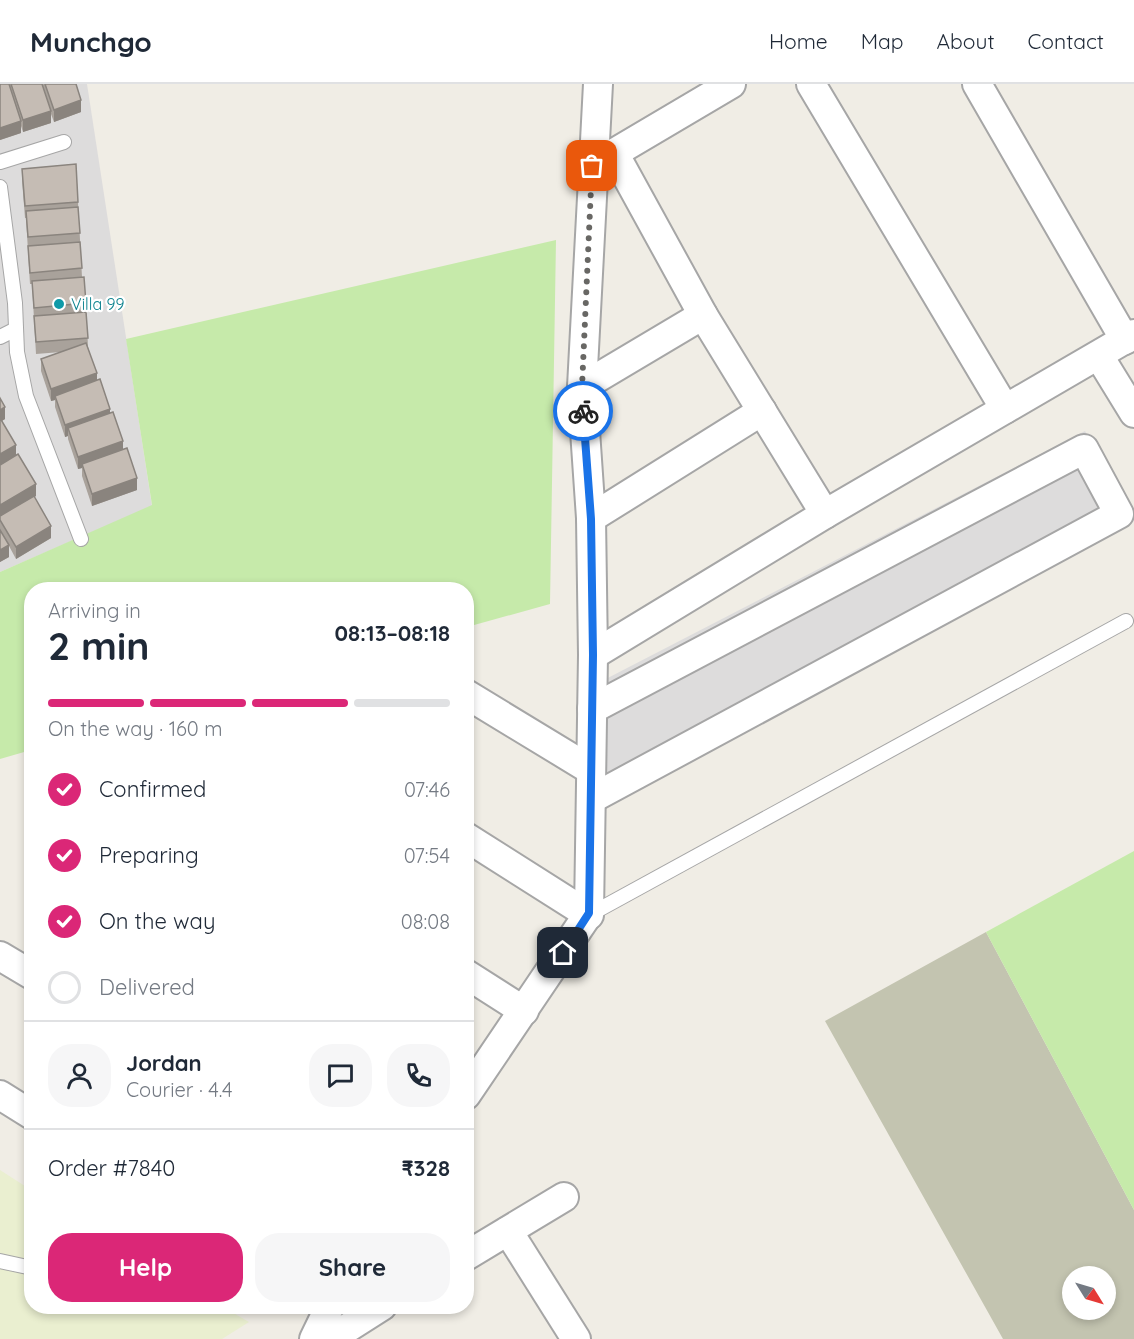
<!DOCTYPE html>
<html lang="en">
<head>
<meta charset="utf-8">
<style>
	:root { --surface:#fff; --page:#f6f6f7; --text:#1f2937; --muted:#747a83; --line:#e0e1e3; --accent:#db2777 }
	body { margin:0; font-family:Quicksand,sans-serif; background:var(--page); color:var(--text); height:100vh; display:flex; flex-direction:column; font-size:22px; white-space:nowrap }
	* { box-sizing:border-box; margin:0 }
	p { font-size:20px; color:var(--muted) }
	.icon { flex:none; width:33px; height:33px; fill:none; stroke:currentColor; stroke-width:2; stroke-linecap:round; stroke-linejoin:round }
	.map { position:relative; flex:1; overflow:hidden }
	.sheet { position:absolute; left:24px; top:498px; width:450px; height:732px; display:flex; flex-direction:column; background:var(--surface); border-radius:24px; box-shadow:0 3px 9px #0003 }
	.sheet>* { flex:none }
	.needle { width:39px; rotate:127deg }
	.buttons { position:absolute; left:1062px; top:1182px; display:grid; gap:12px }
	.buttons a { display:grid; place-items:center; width:54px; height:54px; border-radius:50%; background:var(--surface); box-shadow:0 3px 9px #0003; font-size:30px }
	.pin { position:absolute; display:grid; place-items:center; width:51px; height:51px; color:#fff; margin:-26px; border-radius:12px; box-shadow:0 3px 9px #0006 }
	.courier { position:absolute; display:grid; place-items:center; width:60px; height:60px; margin:-30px; border:4px solid #1a73e8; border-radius:50%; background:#fff; color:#222; box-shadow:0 2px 8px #0007 }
	.head em { font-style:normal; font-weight:700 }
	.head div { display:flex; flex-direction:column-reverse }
	.head { display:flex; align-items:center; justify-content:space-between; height:102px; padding:0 24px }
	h1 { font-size:39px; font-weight:700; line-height:45px }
	.bar { display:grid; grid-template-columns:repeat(4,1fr); gap:9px 6px; align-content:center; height:72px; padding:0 24px }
	.bar i { height:8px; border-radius:4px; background:var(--line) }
	.bar .active { background:var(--accent) }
	.bar p { grid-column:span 4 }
	.line { display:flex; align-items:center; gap:15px; padding:0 24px; border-top:2px solid var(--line) }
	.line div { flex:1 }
	.round { display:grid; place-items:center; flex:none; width:63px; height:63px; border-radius:24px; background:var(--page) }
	ol { padding:0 24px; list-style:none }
	li { display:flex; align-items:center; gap:18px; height:66px }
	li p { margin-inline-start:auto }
	li .icon { padding:6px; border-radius:50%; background:var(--accent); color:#fff; stroke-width:4 }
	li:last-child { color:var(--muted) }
	li i { width:33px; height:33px; border:3px solid var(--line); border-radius:50% }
	.cta { display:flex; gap:12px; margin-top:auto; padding:12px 24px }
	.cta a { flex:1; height:69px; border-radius:24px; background:var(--accent); color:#fff; font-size:24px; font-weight:700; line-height:69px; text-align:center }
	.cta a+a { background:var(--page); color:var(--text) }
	header { display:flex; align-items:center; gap:36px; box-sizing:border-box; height:84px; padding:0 30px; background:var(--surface); border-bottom:2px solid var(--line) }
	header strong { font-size:28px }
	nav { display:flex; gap:33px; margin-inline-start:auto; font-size:21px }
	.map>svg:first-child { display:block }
</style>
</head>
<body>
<header>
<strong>Munchgo</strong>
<nav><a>Home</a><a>Map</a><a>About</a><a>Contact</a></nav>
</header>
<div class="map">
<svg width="1134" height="1255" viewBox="0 0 1134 1255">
	<rect width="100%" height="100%" fill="#f0ede5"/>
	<g fill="#dddcdc">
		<polygon points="0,0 87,0 152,422 0,488"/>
		<polygon points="1085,347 1134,437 601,722 600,598"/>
	</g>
	<path fill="#c3c4b0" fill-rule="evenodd" d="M986 848 1134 1126V1255H1003L825 937ZM1072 1192H1106V1226H1072Z"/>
	<polygon fill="#eaefd0" points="0,1086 31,1106 32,1222 223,1223 249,1238 222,1255 0,1255"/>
	<g fill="#c6eaaa">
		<polygon points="556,156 550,520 467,543 466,506 32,506 31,666 0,675 0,488 152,421 126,255"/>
		<polygon points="1134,767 1134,1126 986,848"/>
	</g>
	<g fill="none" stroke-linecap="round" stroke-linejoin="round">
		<defs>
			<g id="lane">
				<polyline points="0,78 64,58"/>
				<polyline points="0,103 15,219 17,268 26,312 81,455"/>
				<polyline points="0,253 16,245"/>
				<polyline points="589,831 1126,537"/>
				<polyline points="0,1177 32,1184"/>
			</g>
			<g id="street">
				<polyline points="811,0 1005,325"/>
				<polyline points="977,0 1125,256"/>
				<polyline points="614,69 703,231 825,430"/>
				<polyline points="599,78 731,0"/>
				<polyline points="1099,272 1134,329"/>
				<polyline points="582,303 703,231"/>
				<polyline points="591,434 762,327"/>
				<polyline points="593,571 825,430 1134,250"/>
				<polyline points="466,610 591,686"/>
				<polyline points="591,715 1119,430 1084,365 592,625"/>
				<polyline points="466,753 589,831"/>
				<polyline points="0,872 32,891"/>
				<polyline points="466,890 524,927"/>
				<polyline points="0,1011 32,1031"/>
				<polyline points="466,1011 589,829 593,571 591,434 582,303 598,0"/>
				<polyline points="508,1147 576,1255"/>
				<polyline points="466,1172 564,1113"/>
				<polyline points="314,1255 330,1222"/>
				<polyline points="330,1255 382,1222"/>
			</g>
		</defs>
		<use href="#lane" stroke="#a6a6a6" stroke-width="16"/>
		<use href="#street" stroke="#a6a6a6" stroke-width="32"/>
		<use href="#lane" stroke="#fff" stroke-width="14"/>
		<use href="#street" stroke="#fff" stroke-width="28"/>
	</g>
	<g fill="#a9a29b">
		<polygon points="0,0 76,0 81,28 54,38 51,30 51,39 23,48 21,42 21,49 0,56"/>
		<polygon points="76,80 82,193 86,219 88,263 97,296 110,329 137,406 92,422 82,392 82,384 78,385 68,355 68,352 65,353 55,323 55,316 51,317 41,287 41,275 61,268 36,270 32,200 30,200 26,134 25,134 22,96 22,85"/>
		<polygon points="0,314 5,335 2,337 16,372 36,412 34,413 51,454 16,475 9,462 9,473 0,478"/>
	</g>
	<g fill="#8a847e">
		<polygon points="81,16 81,28 54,38 54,26"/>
		<polygon points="51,27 51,39 23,48 23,36"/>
		<polygon points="21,37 21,49 0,56 0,44"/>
		<polygon points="97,289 97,301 55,312 55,316 51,317 51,305"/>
		<polygon points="5,323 5,335 0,338 0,326"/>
		<polygon points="110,325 110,337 68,344 68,352 65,353 65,341"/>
		<polygon points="123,357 123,369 82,380 82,384 78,385 78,373"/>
		<polygon points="16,361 16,372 0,382 0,370"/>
		<polygon points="137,394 137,406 92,422 92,410"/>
		<polygon points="36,400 36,412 0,433 0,421"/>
		<polygon points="51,442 51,454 16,475 16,463"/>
		<polygon points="9,461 9,473 0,478 0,466"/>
	</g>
	<g fill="#c5bcb4" stroke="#8a847e" stroke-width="1.5">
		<polygon points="0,0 9,0 21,37 0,44"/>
		<polygon points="11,0 42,0 51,27 23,36"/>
		<polygon points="45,0 76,0 81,16 54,26"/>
		<polygon points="76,80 78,118 25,122 22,85"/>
		<polygon points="78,123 80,149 28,153 26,127"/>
		<polygon points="80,158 82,184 30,189 28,162"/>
		<polygon points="84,193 86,219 34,224 32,197"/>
		<polygon points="86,228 88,254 36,258 34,232"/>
		<polygon points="86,259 97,289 51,305 41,275"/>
		<polygon points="100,295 110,325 65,341 55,312"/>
		<polygon points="0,314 5,323 0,326"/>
		<polygon points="113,328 123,357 78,373 68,344"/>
		<polygon points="0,334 16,361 0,370"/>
		<polygon points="127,364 137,394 92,410 82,380"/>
		<polygon points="18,370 36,400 0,421 0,381"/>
		<polygon points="34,412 51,442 16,463 0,436 0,432"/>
		<polygon points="0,446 9,461 0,466"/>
	</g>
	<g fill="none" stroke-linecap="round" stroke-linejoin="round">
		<polyline stroke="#686764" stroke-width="6" stroke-dasharray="0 10.8" points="583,327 582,303 592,82"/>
		<polyline stroke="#1a73e8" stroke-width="8" points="563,869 589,829 593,571 591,435 583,327"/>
	</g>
	<circle fill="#0f9aa8" stroke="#fff" stroke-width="2" cx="59" cy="220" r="6"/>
	<g text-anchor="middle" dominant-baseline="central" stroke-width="4.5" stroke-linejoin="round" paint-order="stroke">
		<g font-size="16" fill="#0d838f" stroke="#fff" text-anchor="start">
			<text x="71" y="220">Villa 99</text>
		</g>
	</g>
</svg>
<div class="buttons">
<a><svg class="needle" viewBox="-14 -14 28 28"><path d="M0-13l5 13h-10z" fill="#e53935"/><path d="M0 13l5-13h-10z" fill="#747a83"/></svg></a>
</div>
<div class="pin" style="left:592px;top:82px;background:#ea580c"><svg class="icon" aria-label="bag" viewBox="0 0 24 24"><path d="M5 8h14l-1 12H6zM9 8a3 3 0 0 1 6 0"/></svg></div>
<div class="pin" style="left:563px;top:869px;background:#1f2937"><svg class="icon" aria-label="home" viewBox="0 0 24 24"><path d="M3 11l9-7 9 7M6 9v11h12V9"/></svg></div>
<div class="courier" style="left:583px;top:327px"><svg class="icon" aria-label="bike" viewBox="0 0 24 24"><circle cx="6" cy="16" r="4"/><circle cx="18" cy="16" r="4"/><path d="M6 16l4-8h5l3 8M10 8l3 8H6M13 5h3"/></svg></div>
<section class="sheet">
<div class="head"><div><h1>2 min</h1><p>Arriving in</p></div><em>08:13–08:18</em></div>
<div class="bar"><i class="active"></i><i class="active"></i><i class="active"></i><i></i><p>On the way · 160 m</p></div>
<ol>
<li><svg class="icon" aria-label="check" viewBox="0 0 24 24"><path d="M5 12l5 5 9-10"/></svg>Confirmed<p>07:46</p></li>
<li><svg class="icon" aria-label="check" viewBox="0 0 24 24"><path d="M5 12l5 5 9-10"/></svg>Preparing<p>07:54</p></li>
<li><svg class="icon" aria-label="check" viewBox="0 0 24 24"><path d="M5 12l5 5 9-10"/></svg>On the way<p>08:08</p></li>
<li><i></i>Delivered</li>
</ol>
<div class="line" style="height:108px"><a class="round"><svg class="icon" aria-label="person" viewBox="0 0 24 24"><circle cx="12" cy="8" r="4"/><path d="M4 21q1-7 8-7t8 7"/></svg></a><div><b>Jordan</b><p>Courier · 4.4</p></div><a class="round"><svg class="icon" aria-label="chat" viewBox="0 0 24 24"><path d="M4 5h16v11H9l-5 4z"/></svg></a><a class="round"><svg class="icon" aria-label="phone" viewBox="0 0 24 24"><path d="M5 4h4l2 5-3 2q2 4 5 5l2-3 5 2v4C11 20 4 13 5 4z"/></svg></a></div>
<div class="line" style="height:78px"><div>Order #7840</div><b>₹328</b></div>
<div class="cta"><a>Help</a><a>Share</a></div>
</section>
</div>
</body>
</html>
